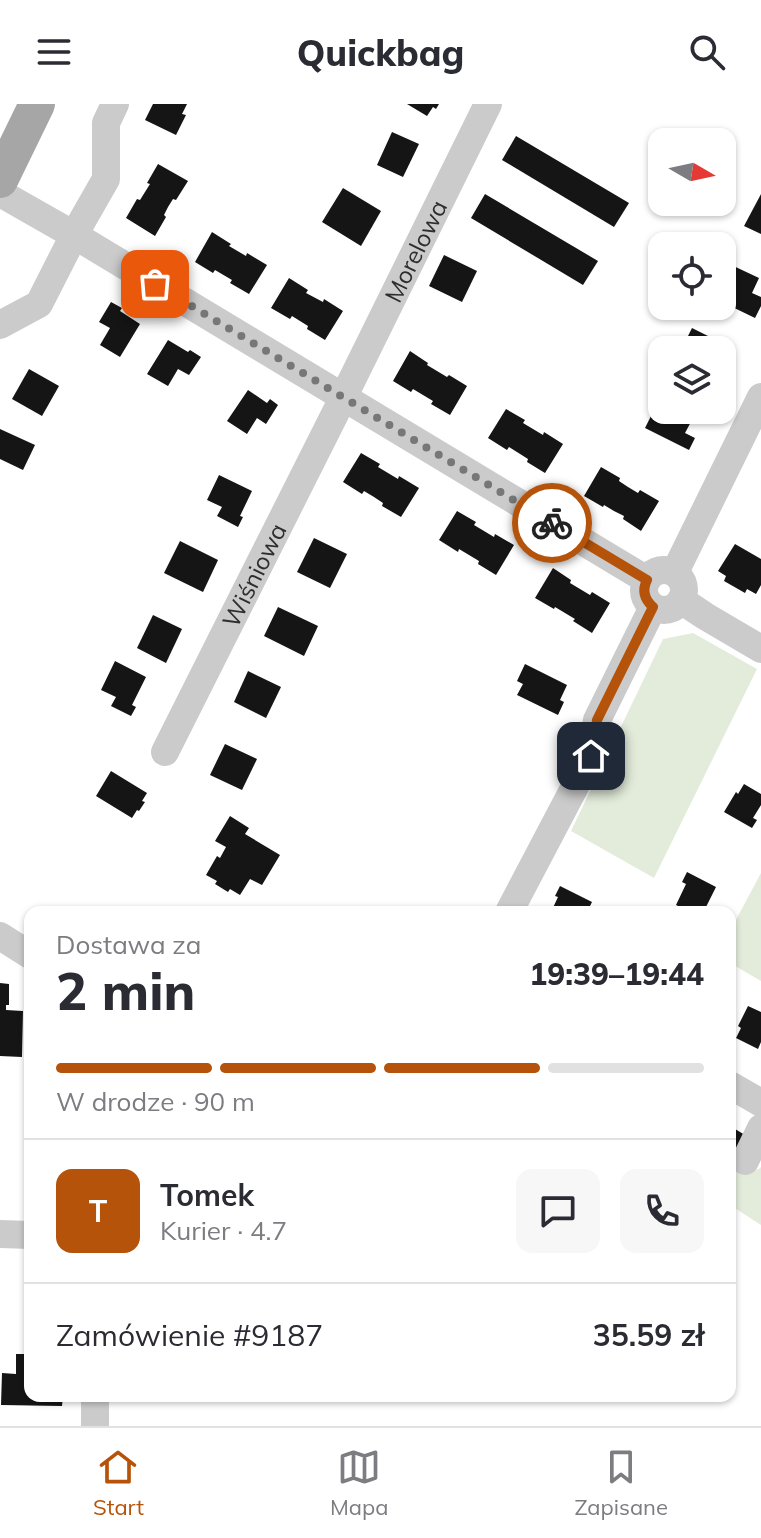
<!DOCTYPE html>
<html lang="pl">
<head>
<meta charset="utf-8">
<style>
	:root { --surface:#fff; --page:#f7f7f7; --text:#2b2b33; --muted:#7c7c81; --line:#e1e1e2; --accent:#b45309 }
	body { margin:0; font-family:Mulish,sans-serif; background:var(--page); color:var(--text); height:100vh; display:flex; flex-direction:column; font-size:30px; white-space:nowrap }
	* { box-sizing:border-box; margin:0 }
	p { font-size:26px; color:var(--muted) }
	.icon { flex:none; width:44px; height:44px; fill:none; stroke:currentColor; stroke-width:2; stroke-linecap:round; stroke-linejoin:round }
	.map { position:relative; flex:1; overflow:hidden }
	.panel { position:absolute; left:24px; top:802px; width:712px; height:496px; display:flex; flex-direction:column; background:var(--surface); border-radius:16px; box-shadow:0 2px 6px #0004 }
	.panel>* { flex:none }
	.needle { width:52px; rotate:99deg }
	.tools { position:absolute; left:648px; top:24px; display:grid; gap:16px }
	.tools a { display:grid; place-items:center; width:88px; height:88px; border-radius:16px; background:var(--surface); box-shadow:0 2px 6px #0004; font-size:40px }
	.pin { position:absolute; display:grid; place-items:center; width:68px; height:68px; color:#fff; margin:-34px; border-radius:16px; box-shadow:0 4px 12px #0006 }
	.courier { position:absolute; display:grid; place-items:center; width:80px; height:80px; margin:-40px; border:6px solid #b45309; border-radius:50%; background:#fff; color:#222; box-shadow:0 2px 10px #0007 }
	.headline em { font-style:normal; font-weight:800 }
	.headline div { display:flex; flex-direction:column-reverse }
	.headline { display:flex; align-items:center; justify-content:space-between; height:136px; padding:0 32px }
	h1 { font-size:52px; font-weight:800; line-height:60px }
	.bar { display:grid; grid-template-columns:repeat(4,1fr); gap:12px 8px; align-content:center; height:96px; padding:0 32px }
	.bar i { height:10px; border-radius:6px; background:var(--line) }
	.bar .current { background:var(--accent) }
	.bar p { grid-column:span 4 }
	.line { display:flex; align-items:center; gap:20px; padding:0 32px; border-top:2px solid var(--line) }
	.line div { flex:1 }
	.round { display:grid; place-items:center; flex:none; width:84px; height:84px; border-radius:16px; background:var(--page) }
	header { display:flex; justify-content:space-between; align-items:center; height:104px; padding:0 32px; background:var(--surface); font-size:36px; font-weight:800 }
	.tab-bar { display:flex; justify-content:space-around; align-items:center; height:112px; border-top:2px solid var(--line); background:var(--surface); font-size:22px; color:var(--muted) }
	.tab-bar a { display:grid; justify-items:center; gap:4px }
	.tab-bar .current { color:var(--accent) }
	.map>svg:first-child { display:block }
</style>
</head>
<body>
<header><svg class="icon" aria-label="menu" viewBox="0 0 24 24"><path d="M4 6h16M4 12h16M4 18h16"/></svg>Quickbag<svg class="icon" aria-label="search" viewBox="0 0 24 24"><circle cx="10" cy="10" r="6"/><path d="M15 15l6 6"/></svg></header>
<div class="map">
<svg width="761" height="1322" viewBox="0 0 761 1322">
	<rect width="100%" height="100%" fill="#fff"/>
	<g fill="#e3ecdb">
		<polygon points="693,529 757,565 654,774 571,727 663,535"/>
		<polygon points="761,769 761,877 730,859 730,827"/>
		<polygon points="761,1063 761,1121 730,1101 730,1069 759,1065"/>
	</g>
	<g fill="#151515">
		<polygon points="153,0 187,0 182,10 186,11 176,31 145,16"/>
		<polygon points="407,0 439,0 436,5 433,3 427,12"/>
		<polygon points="392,28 419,40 403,73 377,61"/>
		<polygon points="516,32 629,99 614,123 502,56"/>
		<polygon points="158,60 188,77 176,96 173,95 168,103 164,111 166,113 155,132 126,114 137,95 140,96 150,80 147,79"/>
		<polygon points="343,84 381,107 361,142 322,118"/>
		<polygon points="485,90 598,157 583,181 471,114"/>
		<polygon points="761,90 761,130 744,122"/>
		<polygon points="212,128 231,140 229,142 246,152 247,149 267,161 249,190 230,179 232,176 215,166 213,169 195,158"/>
		<polygon points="444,151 477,167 462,198 429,182"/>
		<polygon points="725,158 759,174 752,189 761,193 761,202 755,214 722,198 724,193 722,192 722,164"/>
		<polygon points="289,174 308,186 306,189 323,198 324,195 343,207 325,236 307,225 308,222 292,212 290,215 271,204"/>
		<polygon points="111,198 122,204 120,207 140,220 120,253 100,241 110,224 99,218"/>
		<polygon points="692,224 726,241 723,246 681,246"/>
		<polygon points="168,236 188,248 190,246 201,253 189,271 178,265 168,282 147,270"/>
		<polygon points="410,247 428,259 427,261 447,273 449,271 467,282 450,311 431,300 433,297 413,285 411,288 393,277"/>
		<polygon points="722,257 731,261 722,280"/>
		<polygon points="29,265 59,282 42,312 12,295"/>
		<polygon points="248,286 267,299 270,295 278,301 266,320 257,314 247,330 227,317"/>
		<polygon points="659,296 662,298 662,306 678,306 693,314 685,329 695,334 689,346 645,324"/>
		<polygon points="506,305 525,316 523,319 543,331 544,328 563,340 545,369 527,358 528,355 509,343 507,346 488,334"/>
		<polygon points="0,325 35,341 23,366 0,355"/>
		<polygon points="361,349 380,360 378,363 398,375 399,372 419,384 401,413 382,402 383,399 374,393 364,387 362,390 343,378"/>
		<polygon points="601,363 620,374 619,377 628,383 638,389 640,386 659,397 641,427 623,415 624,412 614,407 604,401 603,403 584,392"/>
		<polygon points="219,371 252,387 240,412 243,413 238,423 217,412 222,403 207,396"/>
		<polygon points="457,407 476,418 474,421 494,433 495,430 514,441 496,471 478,460 479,457 459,445 458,448 439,436"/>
		<polygon points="314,434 347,450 330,484 297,468"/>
		<polygon points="180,437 218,456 203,488 164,469"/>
		<polygon points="735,440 761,455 761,481 756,490 747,485 745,489 724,477 726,472 718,467"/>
		<polygon points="553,464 571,476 570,479 590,491 592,488 610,499 592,529 573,517 575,515 555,503 554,505 535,494"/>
		<polygon points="278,503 318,522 304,552 264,532"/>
		<polygon points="153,511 182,525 166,559 137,544"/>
		<polygon points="115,557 146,573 132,601 136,603 131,612 111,602 116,593 101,586"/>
		<polygon points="525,560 567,581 560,596 564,598 558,611 517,591 523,580 517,577"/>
		<polygon points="248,567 281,583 266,614 234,598"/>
		<polygon points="225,640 257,655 242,686 210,671"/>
		<polygon points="111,667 147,689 142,697 145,698 139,707 137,706 132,714 96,692"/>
		<polygon points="744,680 761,690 761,701 753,714 757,716 752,724 724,708 736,688 738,690"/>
		<polygon points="230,712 249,724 245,730 280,751 262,781 250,775 240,791 230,785 228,788 215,780 217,777 206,771 217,752 220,754 226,743 215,737"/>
		<polygon points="687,768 716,783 706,803 703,802 700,808 690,808 676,801 686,780 682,778"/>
		<polygon points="560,782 592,798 587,808 551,808 558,793 555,792"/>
		<polygon points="0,879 9,880 9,901 6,901 6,906 23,907 22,953 0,952"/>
		<polygon points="748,902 761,908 761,938 758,945 736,934 741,924 738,922"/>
		<polygon points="730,1022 745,1031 730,1056"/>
		<polygon points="16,1250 30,1250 30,1292 63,1292 62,1302 1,1301 2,1269 16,1270"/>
	</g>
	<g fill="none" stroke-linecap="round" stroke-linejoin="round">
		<g stroke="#cbcbcb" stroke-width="28">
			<polyline points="0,89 74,131 647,476"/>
			<polyline points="0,221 39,200 74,131 106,75 106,19 115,0"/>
			<circle cx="664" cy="486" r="20"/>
			<polyline points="675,468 761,293"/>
			<polyline points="681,496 705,512 761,545"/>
			<path id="s1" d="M165 648 343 294 488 0"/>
			<polyline points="509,808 591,652 597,616 653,503"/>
			<polyline points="0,832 30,851"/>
			<polyline points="730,981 761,999"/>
			<polyline points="745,1057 761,1024"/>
			<polyline points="0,1130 30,1131"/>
			<polyline points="95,1322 95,1292"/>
		</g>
		<polyline stroke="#a6a6a6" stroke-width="36" points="0,76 37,0"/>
	</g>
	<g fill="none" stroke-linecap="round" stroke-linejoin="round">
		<polyline stroke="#777" stroke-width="8" stroke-dasharray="0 14.4" points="155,180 552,419"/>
		<path stroke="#b45309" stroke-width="10" d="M552 419 647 476C642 486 644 495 653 503L597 616 591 652"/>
	</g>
	<g text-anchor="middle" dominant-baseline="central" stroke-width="8" stroke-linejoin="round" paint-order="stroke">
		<g font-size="24" fill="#2e2e2e" stroke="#fff">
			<text stroke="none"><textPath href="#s1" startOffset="560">Morelowa</textPath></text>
			<text stroke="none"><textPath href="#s1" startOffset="198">Wiśniowa</textPath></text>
		</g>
	</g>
</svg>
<div class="tools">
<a><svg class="needle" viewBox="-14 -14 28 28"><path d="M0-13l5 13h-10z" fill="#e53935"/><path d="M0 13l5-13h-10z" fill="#7c7c81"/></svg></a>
<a><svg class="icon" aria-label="locate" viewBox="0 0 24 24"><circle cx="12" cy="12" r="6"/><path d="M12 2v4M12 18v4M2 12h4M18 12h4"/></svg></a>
<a><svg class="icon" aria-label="layers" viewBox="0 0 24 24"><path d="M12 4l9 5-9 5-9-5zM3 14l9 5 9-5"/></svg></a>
</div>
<div class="pin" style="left:155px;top:180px;background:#ea580c"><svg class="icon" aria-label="bag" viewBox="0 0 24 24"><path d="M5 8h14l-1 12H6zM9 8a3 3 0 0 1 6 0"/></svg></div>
<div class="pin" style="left:591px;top:652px;background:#1f2937"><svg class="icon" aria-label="home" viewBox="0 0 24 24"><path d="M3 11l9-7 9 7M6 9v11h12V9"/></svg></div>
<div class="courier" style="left:552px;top:419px"><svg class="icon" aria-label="bike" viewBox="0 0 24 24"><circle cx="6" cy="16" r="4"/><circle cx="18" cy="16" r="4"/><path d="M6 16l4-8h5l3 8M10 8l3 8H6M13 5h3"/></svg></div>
<section class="panel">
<div class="headline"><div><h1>2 min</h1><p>Dostawa za</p></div><em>19:39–19:44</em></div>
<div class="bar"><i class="current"></i><i class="current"></i><i class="current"></i><i></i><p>W drodze · 90 m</p></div>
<div class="line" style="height:144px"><b class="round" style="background:var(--accent);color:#fff">T</b><div><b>Tomek</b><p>Kurier · 4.7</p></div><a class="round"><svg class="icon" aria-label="chat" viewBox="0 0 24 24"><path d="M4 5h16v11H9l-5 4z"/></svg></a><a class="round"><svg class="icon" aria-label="phone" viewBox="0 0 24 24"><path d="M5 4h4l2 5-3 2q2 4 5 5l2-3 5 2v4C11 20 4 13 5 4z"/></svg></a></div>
<div class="line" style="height:104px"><div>Zamówienie #9187</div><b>35.59 zł</b></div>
</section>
</div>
<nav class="tab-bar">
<a class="current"><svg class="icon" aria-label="home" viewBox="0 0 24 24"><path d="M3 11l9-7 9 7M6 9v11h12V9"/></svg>Start</a>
<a><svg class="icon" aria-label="map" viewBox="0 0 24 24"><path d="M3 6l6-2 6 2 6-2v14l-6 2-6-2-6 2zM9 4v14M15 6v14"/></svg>Mapa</a>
<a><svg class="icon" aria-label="saved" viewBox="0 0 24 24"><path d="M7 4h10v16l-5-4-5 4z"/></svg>Zapisane</a>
</nav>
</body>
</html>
